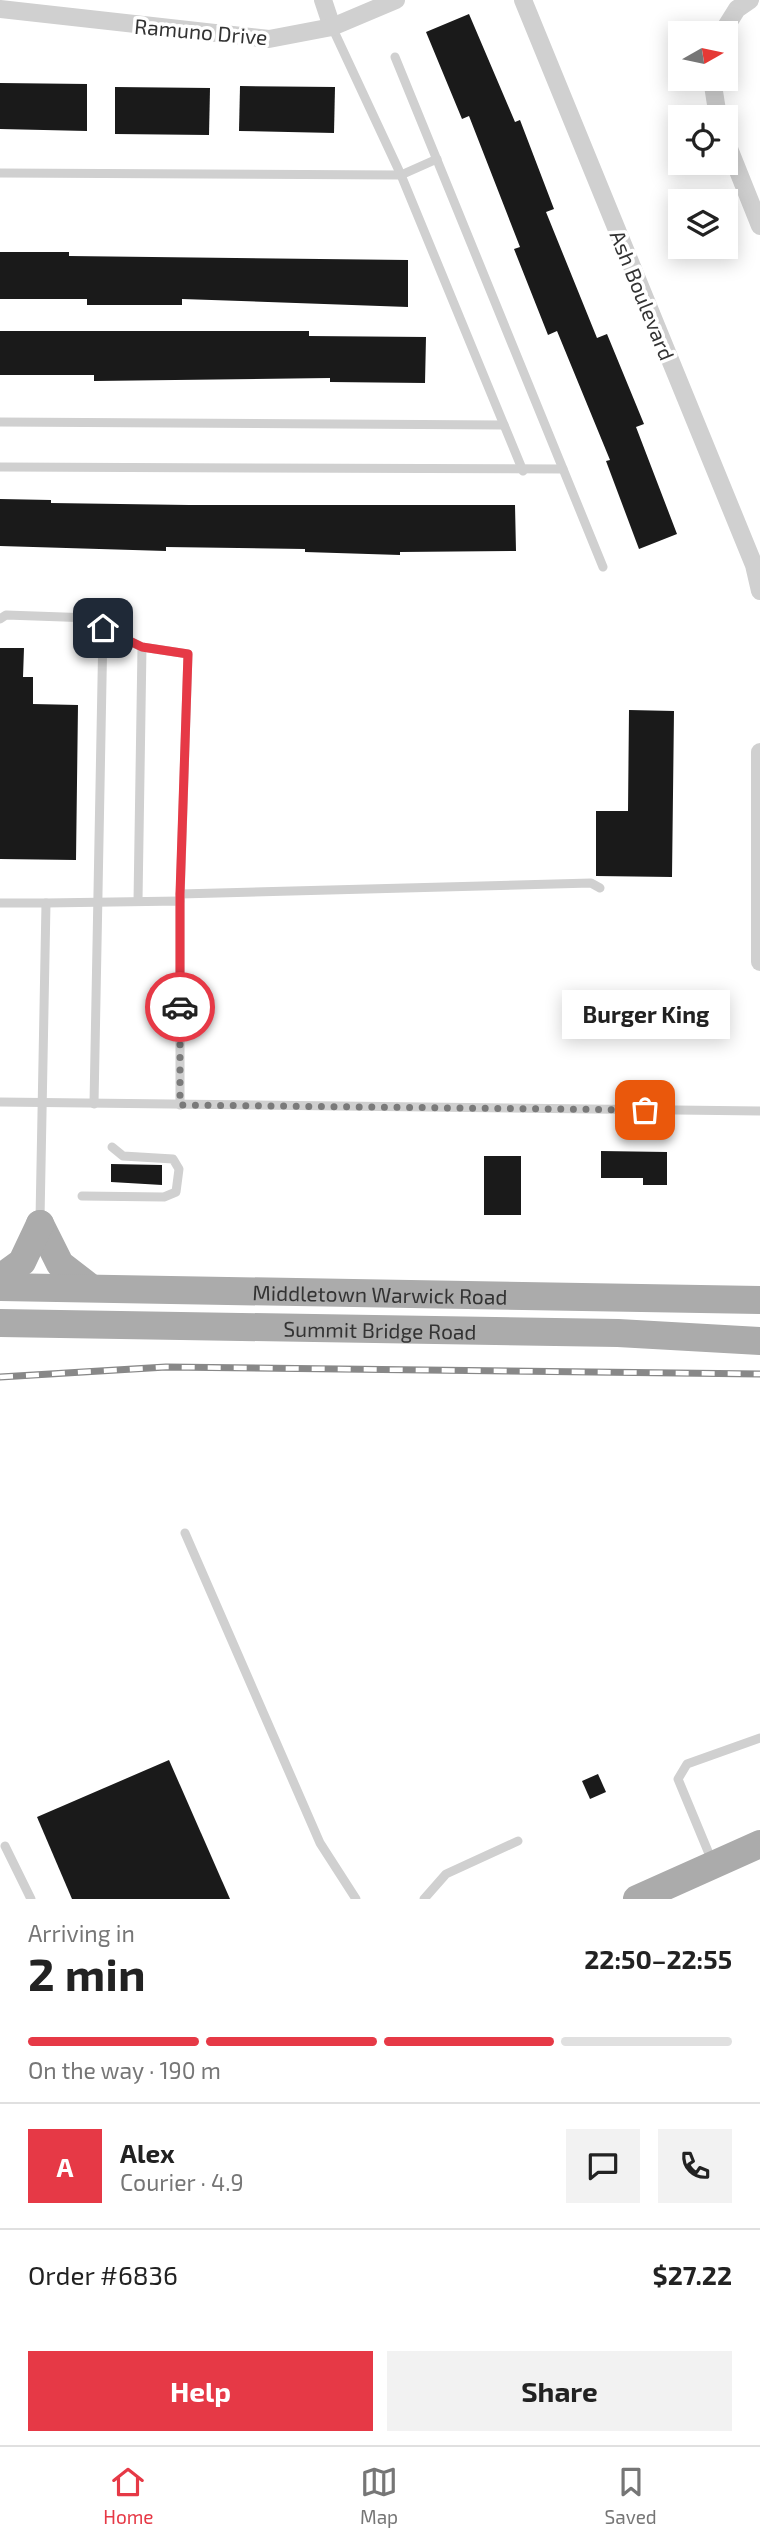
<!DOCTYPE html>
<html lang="en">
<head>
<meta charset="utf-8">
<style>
	:root { --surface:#fff; --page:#f2f2f2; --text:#222; --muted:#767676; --line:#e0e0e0; --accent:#e63946 }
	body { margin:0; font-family:"Exo 2",sans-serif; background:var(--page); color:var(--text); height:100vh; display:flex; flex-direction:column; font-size:26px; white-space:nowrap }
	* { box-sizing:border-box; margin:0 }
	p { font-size:23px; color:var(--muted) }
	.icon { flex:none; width:38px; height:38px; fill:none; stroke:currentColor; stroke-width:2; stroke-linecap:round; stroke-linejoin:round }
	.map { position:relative; height:1899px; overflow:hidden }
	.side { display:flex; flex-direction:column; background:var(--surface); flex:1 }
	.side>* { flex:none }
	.needle { width:46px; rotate:81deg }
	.controls { position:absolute; left:668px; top:21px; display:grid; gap:14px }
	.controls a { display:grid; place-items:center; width:70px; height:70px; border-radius:0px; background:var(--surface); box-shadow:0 4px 18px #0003; font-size:35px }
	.pin { position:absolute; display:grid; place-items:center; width:60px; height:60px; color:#fff; margin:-30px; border-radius:14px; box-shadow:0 4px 10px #0006 }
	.courier { position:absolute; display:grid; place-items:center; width:70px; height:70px; margin:-35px; border:5px solid #e63946; border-radius:50%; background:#fff; color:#222; box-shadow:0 2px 9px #0007 }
	.bubble { position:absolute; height:49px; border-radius:0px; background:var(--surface); box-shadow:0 4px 18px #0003; font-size:23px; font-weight:700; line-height:49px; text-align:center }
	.headline em { font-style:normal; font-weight:700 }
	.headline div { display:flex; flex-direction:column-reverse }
	.headline { display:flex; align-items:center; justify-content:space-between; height:119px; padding:0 28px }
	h1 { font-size:46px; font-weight:700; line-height:52px }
	.bar { display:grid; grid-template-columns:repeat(4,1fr); gap:10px 7px; align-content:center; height:84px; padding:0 28px }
	.bar i { height:9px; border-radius:5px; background:var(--line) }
	.bar .selected { background:var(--accent) }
	.bar p { grid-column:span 4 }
	.line { display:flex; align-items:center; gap:18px; padding:0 28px; border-top:2px solid var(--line) }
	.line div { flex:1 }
	.round { display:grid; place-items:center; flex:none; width:74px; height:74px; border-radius:0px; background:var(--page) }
	.primary-button { display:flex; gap:14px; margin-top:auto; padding:14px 28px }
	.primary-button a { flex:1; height:80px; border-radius:0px; background:var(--accent); color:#fff; font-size:28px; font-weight:700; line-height:80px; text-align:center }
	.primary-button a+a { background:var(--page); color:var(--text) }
	.menu { display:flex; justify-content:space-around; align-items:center; height:98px; border-top:2px solid var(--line); background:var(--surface); font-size:19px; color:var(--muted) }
	.menu a { display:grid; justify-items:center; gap:4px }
	.menu .selected { color:var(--accent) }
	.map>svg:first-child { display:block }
</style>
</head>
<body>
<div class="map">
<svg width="760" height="1899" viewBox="0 0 760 1899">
	<rect width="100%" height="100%" fill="#fff"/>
	<g fill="#1a1a1a">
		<polygon points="469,14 515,122 520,120 554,209 546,212 597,338 607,334 644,424 636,427 677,534 639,549 606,461 610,460 557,331 548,335 514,249 520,247 469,116 462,119 426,32"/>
		<polygon points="0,83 87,84 87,131 0,129"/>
		<polygon points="240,86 335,87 334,133 239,131"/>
		<polygon points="115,87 210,88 209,135 115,134"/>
		<polygon points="0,252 69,252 69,256 408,260 408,307 182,299 182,305 87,305 87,299 0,299"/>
		<polygon points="0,331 309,331 309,336 426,337 425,383 330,382 330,378 94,381 94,375 0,375"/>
		<polygon points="0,499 51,500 51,503 189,505 515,505 516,551 400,552 400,555 305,552 305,549 166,547 166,551 0,546"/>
		<polygon points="0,648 24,648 23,677 33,677 33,704 78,705 76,860 0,859"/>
		<polygon points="629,710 674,711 672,877 596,876 596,811 628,811"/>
		<polygon points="601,1151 667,1152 667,1185 643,1185 643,1178 601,1178"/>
		<rect x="484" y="1156" width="37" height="59"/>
		<polygon points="111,1164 162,1165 162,1185 111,1182"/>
		<polygon points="169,1760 230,1899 72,1899 37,1817"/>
		<polygon points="598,1774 606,1792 590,1799 582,1781"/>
	</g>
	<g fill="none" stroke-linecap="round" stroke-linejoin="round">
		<g stroke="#d0d0d0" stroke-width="9">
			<polyline points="332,27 401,175 523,471"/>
			<polyline points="395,57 603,567"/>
			<polyline points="0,173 401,175 437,159"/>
			<polyline points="0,422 504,425"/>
			<polyline points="0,467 563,469"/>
			<polyline points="0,619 6,615 92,618 103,628 94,1104"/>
			<polyline points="103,628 142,647 188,654 180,901"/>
			<polyline points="180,894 591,883 600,888"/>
			<polyline points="138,901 142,647"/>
			<polyline points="0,903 46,903 40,1219"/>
			<polyline points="46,903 180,901 180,1105"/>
			<polyline points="0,1102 760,1111"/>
			<polyline points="82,1196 164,1197 176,1192 179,1169 173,1159 123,1156 112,1147"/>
			<polyline points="185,1533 320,1843 356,1899"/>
			<polyline points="5,1846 31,1899"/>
			<polyline points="712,1861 678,1779 687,1764 760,1738"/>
			<polyline points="424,1899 446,1874 518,1841"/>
		</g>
		<g stroke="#d0d0d0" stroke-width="18">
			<polyline points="323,0 332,27"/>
			<polyline points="523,0 754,565 760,591"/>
			<polyline points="0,9 269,39 332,27 396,0"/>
			<polyline points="722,33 737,9 750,0"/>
			<polyline points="712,79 718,117"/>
			<polyline points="726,141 760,226"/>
			<polyline points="760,752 760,962"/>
		</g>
		<g stroke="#ababab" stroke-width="28">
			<polyline points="40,1224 60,1264 91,1288"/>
			<polyline points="0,1278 22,1262 40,1224"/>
			<path id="s1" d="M0 1287 760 1300"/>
			<path id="s2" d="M0 1323 618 1333 760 1341"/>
			<polyline points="637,1899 760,1844"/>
		</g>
		<defs>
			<polyline id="rail" points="0,1377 166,1367 760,1374"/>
		</defs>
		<use href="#rail" stroke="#888" stroke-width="7"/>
		<use href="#rail" stroke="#fff" stroke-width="4.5" stroke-dasharray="13" stroke-linecap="butt"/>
	</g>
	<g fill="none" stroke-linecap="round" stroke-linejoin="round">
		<polyline stroke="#7a7a7a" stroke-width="7" stroke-dasharray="0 12.6" points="180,1007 180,1105 645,1110"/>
		<polyline stroke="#e63946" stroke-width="9" points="103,628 142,647 188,654 180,894 180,1007"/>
	</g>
	<g text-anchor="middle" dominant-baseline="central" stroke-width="7" stroke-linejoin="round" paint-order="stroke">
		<g font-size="21" fill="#333" stroke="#fff">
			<text transform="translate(201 31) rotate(5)">Ramuno Drive</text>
			<text transform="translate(643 295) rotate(68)">Ash Boulevard</text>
			<text stroke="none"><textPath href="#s1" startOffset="380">Middletown Warwick Road</textPath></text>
			<text stroke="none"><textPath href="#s2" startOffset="380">Summit Bridge Road</textPath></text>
		</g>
	</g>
</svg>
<div class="controls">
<a><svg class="needle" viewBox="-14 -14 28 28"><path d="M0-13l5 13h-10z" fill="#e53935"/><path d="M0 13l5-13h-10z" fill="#767676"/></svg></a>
<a><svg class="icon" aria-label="locate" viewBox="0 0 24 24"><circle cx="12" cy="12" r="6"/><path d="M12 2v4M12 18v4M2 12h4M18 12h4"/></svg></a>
<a><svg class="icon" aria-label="layers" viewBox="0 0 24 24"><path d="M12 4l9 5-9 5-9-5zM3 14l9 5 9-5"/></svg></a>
</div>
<div class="pin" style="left:645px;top:1110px;background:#ea580c"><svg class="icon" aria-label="bag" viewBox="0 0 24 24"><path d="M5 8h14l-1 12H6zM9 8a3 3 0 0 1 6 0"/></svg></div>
<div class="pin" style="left:103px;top:628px;background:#1f2937"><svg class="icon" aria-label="home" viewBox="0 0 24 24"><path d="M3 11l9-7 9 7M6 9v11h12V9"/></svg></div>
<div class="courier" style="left:180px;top:1007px"><svg class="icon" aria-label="car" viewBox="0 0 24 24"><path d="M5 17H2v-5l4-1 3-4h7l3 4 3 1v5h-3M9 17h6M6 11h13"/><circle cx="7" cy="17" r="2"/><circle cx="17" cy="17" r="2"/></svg></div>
<div class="bubble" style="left:562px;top:990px;width:168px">Burger King</div>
</div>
<section class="side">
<div class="headline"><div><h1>2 min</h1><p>Arriving in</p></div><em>22:50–22:55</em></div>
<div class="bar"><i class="selected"></i><i class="selected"></i><i class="selected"></i><i></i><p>On the way · 190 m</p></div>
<div class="line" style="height:126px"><b class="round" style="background:var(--accent);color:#fff">A</b><div><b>Alex</b><p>Courier · 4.9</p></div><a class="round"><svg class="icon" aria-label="chat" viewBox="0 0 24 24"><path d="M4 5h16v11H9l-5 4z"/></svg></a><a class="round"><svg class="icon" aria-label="phone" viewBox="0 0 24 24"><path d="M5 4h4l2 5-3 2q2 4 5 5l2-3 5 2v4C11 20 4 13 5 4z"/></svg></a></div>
<div class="line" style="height:91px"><div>Order #6836</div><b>$27.22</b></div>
<div class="primary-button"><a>Help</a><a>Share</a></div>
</section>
<nav class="menu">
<a class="selected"><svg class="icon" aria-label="home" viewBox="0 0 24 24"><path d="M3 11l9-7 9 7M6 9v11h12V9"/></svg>Home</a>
<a><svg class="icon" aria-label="map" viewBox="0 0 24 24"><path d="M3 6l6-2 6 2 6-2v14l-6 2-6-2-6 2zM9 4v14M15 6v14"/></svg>Map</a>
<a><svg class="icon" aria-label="saved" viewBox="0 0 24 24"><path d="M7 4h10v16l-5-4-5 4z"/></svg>Saved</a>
</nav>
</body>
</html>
